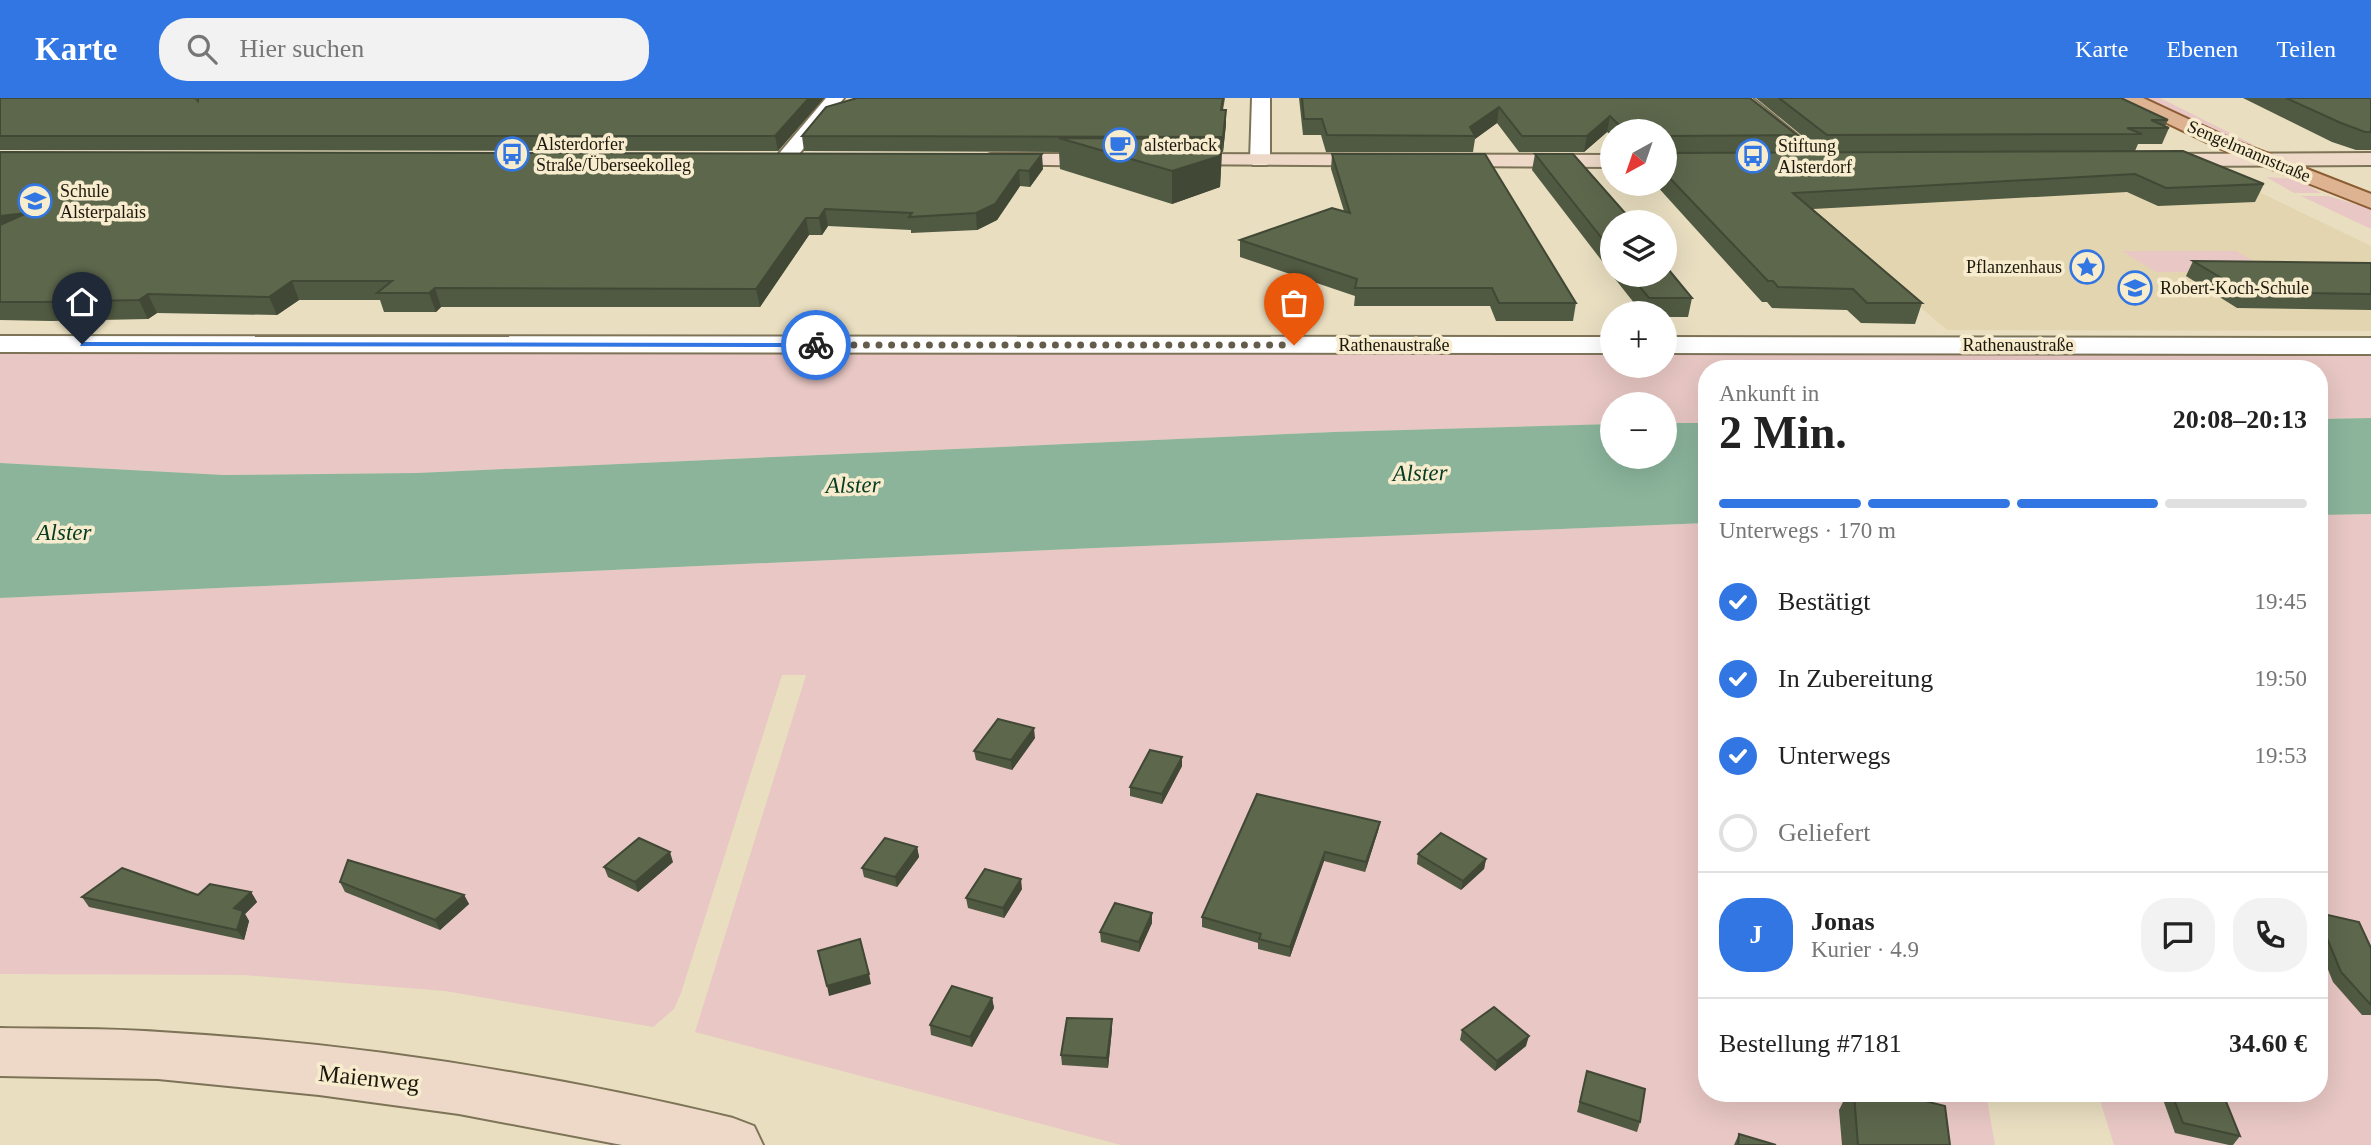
<!DOCTYPE html>
<html lang="de">
<head>
<meta charset="utf-8">
<style>
	:root { --surface:#fff; --page:#f2f2f2; --text:#222; --muted:#767676; --line:#e0e0e0; --accent:#3176e3 }
	body { margin:0; font-family:"Times New Roman",serif; background:var(--page); color:var(--text); height:100vh; display:flex; flex-direction:column; font-size:26px; white-space:nowrap }
	* { box-sizing:border-box; margin:0 }
	p { font-size:23px; color:var(--muted) }
	.icon { flex:none; width:38px; height:38px; fill:none; stroke:currentColor; stroke-width:2; stroke-linecap:round; stroke-linejoin:round }
	.map { position:relative; flex:1; overflow:hidden }
	.details { position:absolute; left:1698px; top:262px; width:630px; height:742px; display:flex; flex-direction:column; background:var(--surface); border-radius:28px; box-shadow:0 7px 28px #0002 }
	.details>* { flex:none }
	.needle { width:46px; rotate:220deg }
	.fabs { position:absolute; left:1600px; top:21px; display:grid; gap:14px }
	.fabs a { display:grid; place-items:center; width:77px; height:77px; border-radius:50%; background:var(--surface); box-shadow:0 7px 28px #0002; font-size:35px }
	.pin { position:absolute; display:grid; place-items:center; width:60px; height:60px; color:#fff; margin:-72px -30px; border-radius:50% 50% 50% 0; rotate:-45deg; box-shadow:0 0 7px #0007 }
	.pin .icon { rotate:45deg }
	.courier { position:absolute; display:grid; place-items:center; width:70px; height:70px; margin:-35px; border:5px solid #3176e3; border-radius:50%; background:#fff; color:#222; box-shadow:0 2px 9px #0007 }
	.headline em { font-style:normal; font-weight:700 }
	.headline div { display:flex; flex-direction:column-reverse }
	.headline { display:flex; align-items:center; justify-content:space-between; height:119px; padding:0 21px }
	h1 { font-size:46px; font-weight:700; line-height:52px }
	.bar { display:grid; grid-template-columns:repeat(4,1fr); gap:10px 7px; align-content:center; height:84px; padding:0 21px }
	.bar i { height:9px; border-radius:5px; background:var(--line) }
	.bar .current { background:var(--accent) }
	.bar p { grid-column:span 4 }
	.line { display:flex; align-items:center; gap:18px; padding:0 21px; border-top:2px solid var(--line) }
	.line div { flex:1 }
	.round { display:grid; place-items:center; flex:none; width:74px; height:74px; border-radius:28px; background:var(--page) }
	ol { padding:0 21px; list-style:none }
	li { display:flex; align-items:center; gap:21px; height:77px }
	li p { margin-inline-start:auto }
	li .icon { padding:7px; border-radius:50%; background:var(--accent); color:#fff; stroke-width:4 }
	li:last-child { color:var(--muted) }
	li i { width:38px; height:38px; border:4px solid var(--line); border-radius:50% }
	header { display:flex; align-items:center; gap:42px; box-sizing:border-box; height:98px; padding:0 35px; background:var(--accent); color:#fff }
	header strong { font-size:33px }
	nav { display:flex; gap:38px; margin-inline-start:auto; font-size:24px }
	.search { width:490px; height:63px; background:var(--page); display:flex; align-items:center; gap:18px; box-sizing:border-box; padding:0 24px; border-radius:28px; color:var(--muted); font-size:26px }
	.map>svg:first-child { display:block }
</style>
</head>
<body>
<header>
<strong>Karte</strong>
<div class="search"><svg class="icon" aria-label="search" viewBox="0 0 24 24"><circle cx="10" cy="10" r="6"/><path d="M15 15l6 6"/></svg>Hier suchen</div>
<nav><a>Karte</a><a>Ebenen</a><a>Teilen</a></nav>
</header>
<div class="map">
<svg width="2371" height="1047" viewBox="0 0 2371 1047">
	<rect width="100%" height="100%" fill="#e9dec0"/>
	<polygon fill="#e3d5b0" points="1760,71 2224,77 2371,148 2371,233 1947,232"/>
	<g fill="#e8c7c4">
		<polygon points="2137,0 2160,0 2254,47 2240,47"/>
		<polygon points="2266,79 2297,81 2321,95 2294,95"/>
		<polygon points="2301,98 2328,98 2371,111 2371,131"/>
		<polygon points="2122,153 2236,153 2273,174 2156,174"/>
		<polygon points="0,253 1612,255 1612,268 1664,268 1664,255 2371,255 2371,320 2319,321 2319,271 1706,271 1706,325 1664,325 1664,306 1612,306 1612,326 1334,334 417,375 224,377 0,365"/>
		<polygon points="2371,416 2371,1047 2114,1047 2098,996 2319,996 2319,417"/>
		<polygon points="1706,425 1706,996 1986,996 1995,1047 1121,1047 695,934 806,577 782,577 681,895 674,911 653,929 445,893 244,877 0,876 0,500 1095,450"/>
	</g>
	<g fill="#8bb49b">
		<polygon points="2371,320 2371,416 2319,417 2319,321"/>
		<polygon points="1664,325 1706,325 1706,425 1095,450 0,500 0,365 224,377 417,375 1334,334 1612,326 1612,359 1664,359"/>
	</g>
	<g fill="none" stroke-linecap="round" stroke-linejoin="round">
		<defs>
			<g id="street">
				<polygon points="826,0 844,0 791,66 777,66 774,62 777,58"/>
				<polygon points="1252,0 1270,0 1270,63 1267,67 1253,67 1250,63"/>
				<polygon points="1732,0 1752,0 1829,63 1826,67 1812,67"/>
				<polygon points="0,238 1612,239 1612,255 0,254"/>
				<polygon points="1664,239 2371,240 2371,256 1664,255"/>
			</g>
			<g id="secondary">
				<polygon points="2371,55 2371,67 2153,68 2146,66 2143,62 2146,58 2153,56"/>
				<polygon points="991,56 1113,56 1120,58 1123,62 1120,66 1113,68 984,66 981,62 984,58"/>
				<polygon points="1169,56 1612,57 1612,69 1162,66 1159,62 1162,58"/>
				<path d="M0 930C53 931 107 930 160 934 353 945 545 975 733 1020L754 1028 763 1047H622L459 1016 319 997 158 981 0 978Z"/>
			</g>
			<polygon id="primary" points="2120,0 2143,0 2233,42 2371,96 2371,110 2219,50 2123,4"/>
		</defs>
		<use href="#street" stroke="#7d7357" stroke-width="4"/>
		<use href="#secondary" stroke="#7d7357" stroke-width="4"/>
		<use href="#primary" stroke="#8c5c33" stroke-width="4"/>
		<use href="#street" fill="#fff" fill-rule="evenodd"/>
		<use href="#secondary" fill="#eed9c8" fill-rule="evenodd"/>
		<use href="#primary" fill="#deb391" fill-rule="evenodd"/>
	</g>
	<g fill="#505941">
		<polygon points="0,0 198,3 824,0 778,53 0,52"/>
		<polygon points="1225,0 1223,12 1226,26 1223,54 1222,54 1220,89 1172,106 1060,71 1059,54 804,53 802,38"/>
		<polygon points="1299,0 1750,0 1797,37 1792,54 2183,53 2264,86 2255,104 2158,108 2127,94 1813,111 1922,205 1915,226 1861,225 1847,212 1772,210 1767,204 1762,204 1655,86 1664,86 1664,33 1612,33 1612,38 1607,34 1584,54 1519,54 1497,25 1475,41 1473,54 1326,54 1321,37 1303,37"/>
		<polygon points="1756,0 2121,0 2168,22 2165,28 2169,30 2162,46 2138,46 2135,53 1822,54"/>
		<polygon points="2243,0 2371,0 2371,52 2356,52 2332,44"/>
		<polygon points="0,54 1043,71 1030,89 1020,88 997,122 977,132 911,135 911,132 828,128 822,137 809,137 760,209 441,209 436,214 384,214 380,202 299,202 277,217 157,215 148,221 52,223 0,222"/>
		<polygon points="1332,56 1576,205 1573,223 1496,223 1490,208 1354,208 1355,198 1240,159 1240,142 1344,113 1331,71"/>
		<polygon points="1535,56 1612,124 1612,176 1532,72"/>
		<polygon points="2193,163 2371,165 2371,212 2237,210 2186,178"/>
		<polygon points="1612,177 1664,177 1692,200 1688,219 1664,219 1664,215 1642,215"/>
		<polygon points="1035,640 1012,672 976,662 974,653"/>
		<polygon points="1182,659 1182,668 1162,706 1130,698 1130,689"/>
		<polygon points="1380,724 1378,733 1365,774 1324,763 1290,859 1258,851 1258,845 1202,829 1202,819"/>
		<polygon points="917,749 919,759 897,789 864,779 862,770"/>
		<polygon points="1418,756 1486,761 1484,771 1461,792 1417,766"/>
		<polygon points="673,764 638,794 608,779 604,769"/>
		<polygon points="340,784 464,797 469,806 440,832 345,794"/>
		<polygon points="1022,791 1004,820 968,810 966,800"/>
		<polygon points="251,794 257,804 245,816 249,823 244,842 89,809 82,799 198,797"/>
		<polygon points="2319,815 2371,850 2371,917 2362,917 2333,884 2319,849"/>
		<polygon points="1152,825 1139,854 1101,844 1100,834"/>
		<polygon points="992,900 994,910 972,949 931,937 930,927"/>
		<polygon points="1112,921 1112,931 1108,970 1062,967 1061,957"/>
		<polygon points="1462,932 1526,948 1495,973 1460,942"/>
		<polygon points="1587,973 1640,1024 1637,1034 1577,1014"/>
		<polygon points="1847,996 1897,996 1950,1047 1842,1047 1839,1012"/>
		<polygon points="2161,996 2223,996 2240,1038 2233,1047 2229,1047 2175,1035"/>
		<polygon points="1739,1036 1776,1047 1734,1047"/>
	</g>
	<g fill="#414835">
		<polygon points="809,0 824,0 778,53 775,38"/>
		<polygon points="1499,9 1497,25 1475,41 1475,38 1470,29"/>
		<polygon points="1226,12 1226,26 1223,54 1223,39"/>
		<polygon points="1610,18 1607,34 1584,54 1587,38"/>
		<polygon points="1222,41 1221,71 1220,89 1172,106 1172,73"/>
		<polygon points="1042,56 1043,71 1030,89 1029,73"/>
		<polygon points="1019,72 1020,88 997,122 977,132 976,115"/>
		<polygon points="825,111 828,128 822,137 819,120"/>
		<polygon points="27,115 0,136 0,118"/>
		<polygon points="806,120 809,137 760,209 756,191"/>
		<polygon points="292,183 299,202 277,217 269,199"/>
		<polygon points="435,190 441,209 436,214 429,195"/>
		<polygon points="148,196 157,215 148,221 139,202"/>
		<polygon points="1034,630 1035,640 1012,672 1011,662"/>
		<polygon points="1182,659 1182,668 1162,706 1162,696"/>
		<polygon points="1380,724 1378,733 1365,774 1366,764"/>
		<polygon points="917,749 919,759 897,789 895,779"/>
		<polygon points="670,754 673,764 638,794 635,784"/>
		<polygon points="1325,754 1324,763 1290,859 1290,849"/>
		<polygon points="1486,761 1484,771 1461,792 1463,783"/>
		<polygon points="1021,781 1022,791 1004,820 1003,810"/>
		<polygon points="251,794 257,804 245,816 249,823 244,842 237,832 234,810"/>
		<polygon points="464,797 469,806 440,832 435,822"/>
		<polygon points="1152,815 1152,825 1139,854 1139,844"/>
		<polygon points="869,876 871,886 829,898 827,888"/>
		<polygon points="992,900 994,910 972,949 970,939"/>
		<polygon points="1112,921 1112,931 1108,970 1107,960"/>
		<polygon points="1529,938 1526,948 1495,973 1497,963"/>
	</g>
	<g fill="#5d674c" stroke="#414835" stroke-width="2">
		<polygon points="0,0 195,0 198,3 198,0 809,0 775,38 0,38"/>
		<polygon points="857,0 1223,0 1221,12 1226,12 1223,39 802,38 826,9"/>
		<polygon points="1302,0 1750,0 1797,37 1668,38 1665,40 1665,52 1668,55 2183,53 2264,86 2166,90 2135,76 1793,95 1922,205 1867,205 1853,191 1778,189 1773,183 1768,183 1664,74 1664,33 1625,33 1610,18 1587,38 1522,38 1499,9 1470,29 1475,38 1327,37 1322,21 1304,21"/>
		<polygon points="1779,0 2121,0 2168,22 2151,22 2169,30 2127,30 2142,36 1827,37"/>
		<polygon points="2286,0 2371,0 2371,34 2365,34 2341,25"/>
		<polygon points="1059,40 1222,41 1220,58 1172,73"/>
		<polygon points="0,54 1042,56 1029,73 1019,72 995,106 976,115 909,119 912,115 825,111 819,120 806,120 756,191 435,190 429,195 377,195 392,183 292,183 269,199 148,196 139,202 41,204 0,204 0,127 27,115 0,118"/>
		<polygon points="1332,56 1485,56 1576,205 1499,205 1492,190 1355,190 1357,181 1240,142 1332,110 1350,115"/>
		<polygon points="1535,56 1573,56 1633,124 1612,124 1612,153"/>
		<polygon points="2193,163 2371,165 2371,196 2245,194"/>
		<polygon points="1664,166 1692,200 1649,200 1630,177 1664,177"/>
		<polygon points="998,621 1034,630 1011,662 974,653"/>
		<polygon points="1150,652 1182,659 1162,696 1130,689"/>
		<polygon points="1257,696 1380,724 1366,764 1325,754 1290,849 1259,841 1261,836 1202,819"/>
		<polygon points="1441,735 1486,761 1463,783 1418,756"/>
		<polygon points="639,740 670,754 635,784 604,769"/>
		<polygon points="885,740 917,749 895,779 862,770"/>
		<polygon points="348,762 464,797 435,822 340,784"/>
		<polygon points="122,770 198,797 210,786 251,794 234,810 243,813 237,832 82,799"/>
		<polygon points="985,771 1021,781 1003,810 966,800"/>
		<polygon points="1115,805 1152,815 1139,844 1100,834"/>
		<polygon points="2319,815 2359,824 2371,850 2371,907 2341,874 2319,821"/>
		<polygon points="860,841 869,876 827,888 818,853"/>
		<polygon points="952,888 992,900 970,939 930,927"/>
		<polygon points="1494,909 1529,938 1497,963 1462,932"/>
		<polygon points="1067,920 1112,921 1107,960 1061,957"/>
		<polygon points="1587,973 1645,991 1640,1024 1580,1004"/>
		<polygon points="1854,996 1897,996 1945,1008 1950,1047 1858,1047"/>
		<polygon points="2172,996 2223,996 2240,1038 2183,1025"/>
		<polygon points="1739,1036 1776,1047 1738,1047"/>
	</g>
	<polygon fill="#3176e3" points="82,244 816,245 820,247 816,249 80,248"/>
	<g fill="none" stroke-linecap="round" stroke-linejoin="round">
		<polyline stroke="#645d4c" stroke-width="7" stroke-dasharray="0 12.6" points="816,247 1294,247"/>
	</g>
	<defs>
		<symbol id="cafe-ring" viewBox="-11 -11 22 22"><circle r="9.5" fill="#f7eccd" stroke="#3176e3" stroke-width="1.5"/><path d="M-5.5-4.5H6V0H3Q3 3.5 0 3.5H-2.5Q-5.5 3.5-5.5 0ZM3-3.2v2h1.7v-2ZM-6 4.5H4V6H-6Z" fill="#3176e3"/></symbol>
		<symbol id="bus-ring" viewBox="-11 -11 22 22"><circle r="9.5" fill="#f7eccd" stroke="#3176e3" stroke-width="1.5"/><path d="M-5-6H5V4H4V6H2V4H-2V6H-4V4H-5ZM-3.5-4V0h7V-4ZM-3.5 1.2v1.5H-2V1.2ZM2 1.2v1.5H3.5V1.2Z" fill="#3176e3"/></symbol>
		<symbol id="school-ring" viewBox="-11 -11 22 22"><circle r="9.5" fill="#f7eccd" stroke="#3176e3" stroke-width="1.5"/><path d="M0-5L7-2L0 1L-7-2ZM-4 1L0 2.5L4 1V4Q0 6-4 4Z" fill="#3176e3"/></symbol>
		<symbol id="sight-ring" viewBox="-11 -11 22 22"><circle r="9.5" fill="#f7eccd" stroke="#3176e3" stroke-width="1.5"/><path d="M0-6L1.8-2.2L6-1.7L2.9 1.2L3.7 5.4L0 3.3L-3.7 5.4L-2.9 1.2L-6-1.7L-1.8-2.2Z" fill="#3176e3"/></symbol>
	</defs>
	<g fill-rule="evenodd">
		<use href="#cafe-ring" x="1101" y="28" width="38" height="38"/>
		<use href="#bus-ring" x="493" y="37" width="38" height="38"/>
		<use href="#bus-ring" x="1734" y="39" width="38" height="38"/>
		<use href="#school-ring" x="16" y="84" width="38" height="38"/>
		<use href="#sight-ring" x="2068" y="150" width="38" height="38"/>
		<use href="#school-ring" x="2116" y="171" width="38" height="38"/>
	</g>
	<g text-anchor="middle" dominant-baseline="central" stroke-width="7" stroke-linejoin="round" paint-order="stroke">
		<g font-size="18" fill="#1c180d" stroke="#f7eccd" text-anchor="start">
			<text x="536" y="46">Alsterdorfer<tspan x="536" dy="21">Straße/Überseekolleg</tspan></text>
			<text x="1144" y="47">alsterback</text>
			<text x="1778" y="48">Stiftung<tspan x="1778" dy="21">Alsterdorf</tspan></text>
			<text x="60" y="93">Schule<tspan x="60" dy="21">Alsterpalais</tspan></text>
			<text x="2062" y="169" text-anchor="end">Pflanzenhaus</text>
			<text x="2160" y="190">Robert-Koch-Schule</text>
		</g>
		<g font-size="18" fill="#1c180d" stroke="#f7eccd">
			<text transform="translate(2249 53) rotate(23)">Sengelmannstraße</text>
			<text x="1394" y="247">Rathenaustraße</text>
			<text x="2018" y="247">Rathenaustraße</text>
		</g>
		<g font-size="23" font-style="italic" fill="#063c24" stroke="#f7eccd">
			<text transform="translate(1420 375) rotate(-1)">Alster</text>
			<text transform="translate(853 387) rotate(-1)">Alster</text>
			<text x="64" y="434">Alster</text>
		</g>
		<g font-size="24" fill="#1c180d" stroke="#f7eccd">
			<text transform="translate(369 980) rotate(6)">Maienweg</text>
		</g>
	</g>
</svg>
<div class="fabs">
<a><svg class="needle" viewBox="-14 -14 28 28"><path d="M0-13l5 13h-10z" fill="#e53935"/><path d="M0 13l5-13h-10z" fill="#767676"/></svg></a>
<a><svg class="icon" aria-label="layers" viewBox="0 0 24 24"><path d="M12 4l9 5-9 5-9-5zM3 14l9 5 9-5"/></svg></a>
<a>+</a>
<a>−</a>
</div>
<div class="pin" style="left:1294px;top:247px;background:#ea580c"><svg class="icon" aria-label="bag" viewBox="0 0 24 24"><path d="M5 8h14l-1 12H6zM9 8a3 3 0 0 1 6 0"/></svg></div>
<div class="pin" style="left:82px;top:246px;background:#1f2937"><svg class="icon" aria-label="home" viewBox="0 0 24 24"><path d="M3 11l9-7 9 7M6 9v11h12V9"/></svg></div>
<div class="courier" style="left:816px;top:247px"><svg class="icon" aria-label="bike" viewBox="0 0 24 24"><circle cx="6" cy="16" r="4"/><circle cx="18" cy="16" r="4"/><path d="M6 16l4-8h5l3 8M10 8l3 8H6M13 5h3"/></svg></div>
<section class="details">
<div class="headline"><div><h1>2 Min.</h1><p>Ankunft in</p></div><em>20:08–20:13</em></div>
<div class="bar"><i class="current"></i><i class="current"></i><i class="current"></i><i></i><p>Unterwegs · 170 m</p></div>
<ol>
<li><svg class="icon" aria-label="check" viewBox="0 0 24 24"><path d="M5 12l5 5 9-10"/></svg>Bestätigt<p>19:45</p></li>
<li><svg class="icon" aria-label="check" viewBox="0 0 24 24"><path d="M5 12l5 5 9-10"/></svg>In Zubereitung<p>19:50</p></li>
<li><svg class="icon" aria-label="check" viewBox="0 0 24 24"><path d="M5 12l5 5 9-10"/></svg>Unterwegs<p>19:53</p></li>
<li><i></i>Geliefert</li>
</ol>
<div class="line" style="height:126px"><b class="round" style="background:var(--accent);color:#fff">J</b><div><b>Jonas</b><p>Kurier · 4.9</p></div><a class="round"><svg class="icon" aria-label="chat" viewBox="0 0 24 24"><path d="M4 5h16v11H9l-5 4z"/></svg></a><a class="round"><svg class="icon" aria-label="phone" viewBox="0 0 24 24"><path d="M5 4h4l2 5-3 2q2 4 5 5l2-3 5 2v4C11 20 4 13 5 4z"/></svg></a></div>
<div class="line" style="height:91px"><div>Bestellung #7181</div><b>34.60 €</b></div>
</section>
</div>
</body>
</html>
